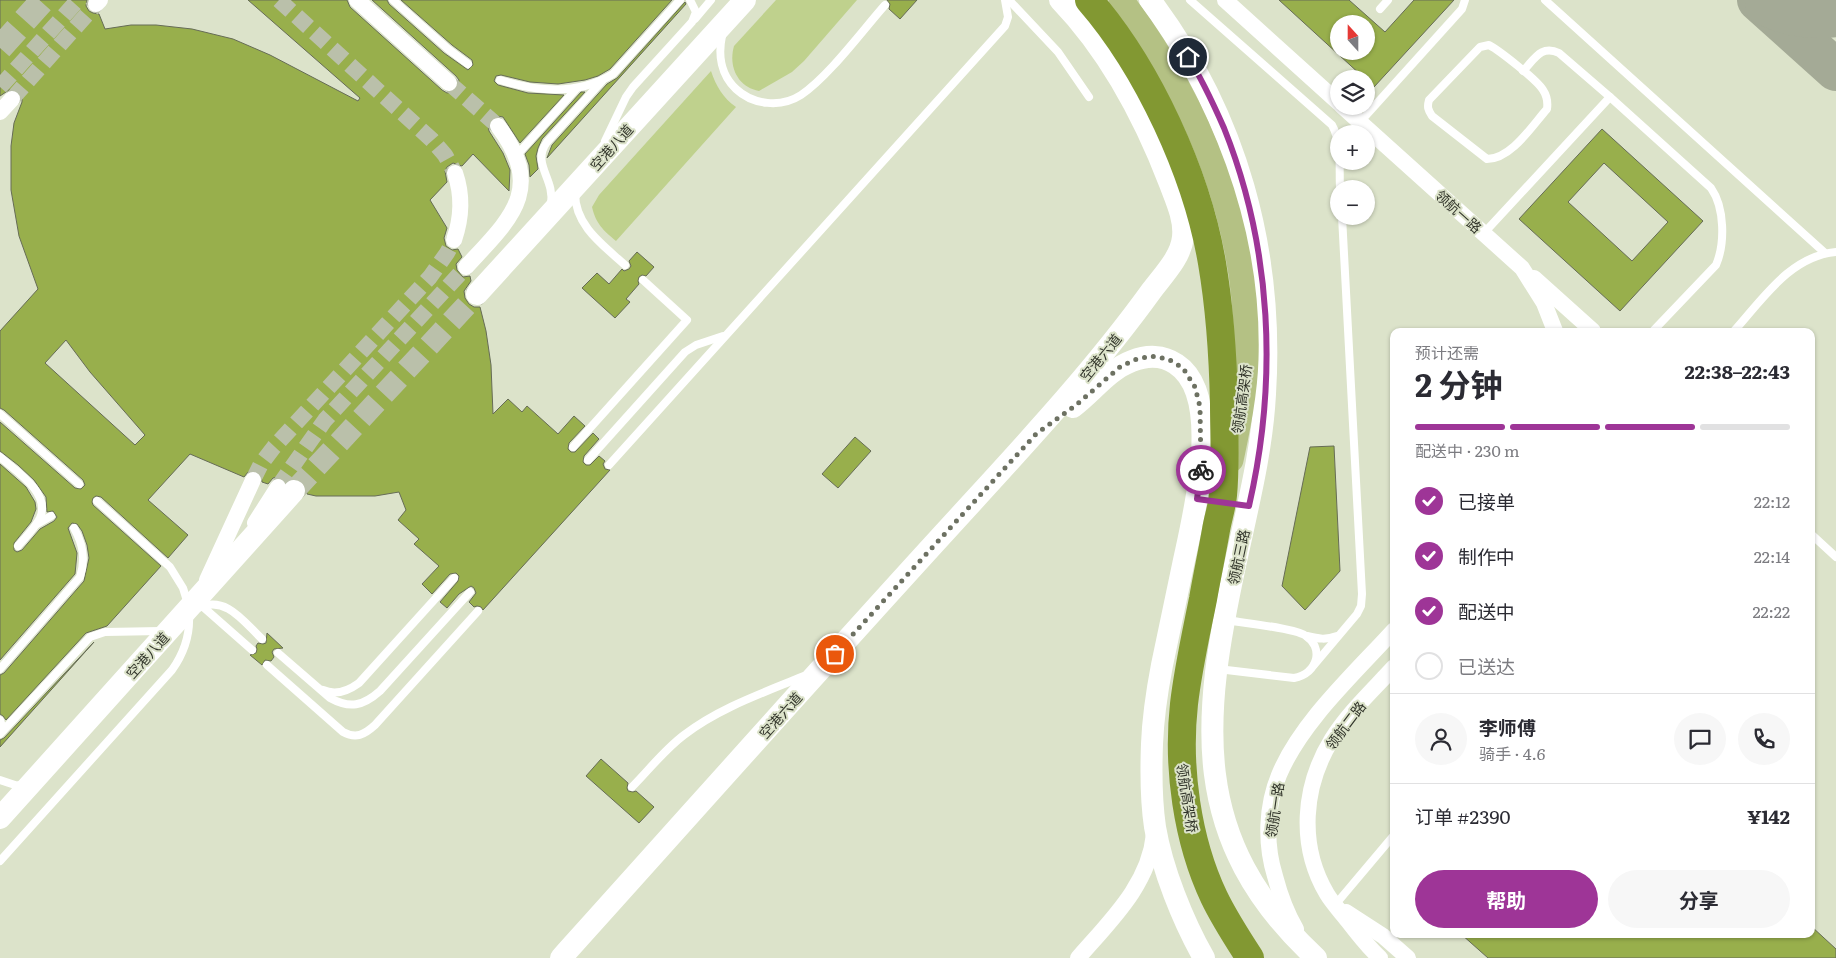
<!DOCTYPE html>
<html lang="zh">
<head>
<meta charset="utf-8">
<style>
	:root { --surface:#fff; --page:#f7f7f7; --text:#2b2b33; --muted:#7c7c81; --line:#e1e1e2; --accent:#9e3597 }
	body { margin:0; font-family:Literata,"Noto Sans SC",serif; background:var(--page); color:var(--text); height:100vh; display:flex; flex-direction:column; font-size:19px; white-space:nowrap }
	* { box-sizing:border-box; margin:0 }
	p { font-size:16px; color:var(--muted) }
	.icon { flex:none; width:28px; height:28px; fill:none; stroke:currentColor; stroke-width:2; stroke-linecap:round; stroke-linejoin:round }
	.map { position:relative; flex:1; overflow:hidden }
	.sheet { position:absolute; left:1390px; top:328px; width:425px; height:610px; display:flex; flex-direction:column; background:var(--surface); border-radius:10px; box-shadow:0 1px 4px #0004 }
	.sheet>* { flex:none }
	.needle { width:32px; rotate:339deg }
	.fabs { position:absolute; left:1330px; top:15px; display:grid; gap:10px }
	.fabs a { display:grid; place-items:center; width:45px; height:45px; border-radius:50%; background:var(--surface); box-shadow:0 1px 4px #0004; font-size:25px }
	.pin { position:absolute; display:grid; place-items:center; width:42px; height:42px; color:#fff; margin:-21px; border:2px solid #fff; border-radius:50%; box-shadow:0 1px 5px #0007 }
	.courier { position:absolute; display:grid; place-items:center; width:50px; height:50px; margin:-25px; border:4px solid #9e3597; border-radius:50%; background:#fff; color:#222; box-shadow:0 1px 6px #0007 }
	.head em { font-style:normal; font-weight:700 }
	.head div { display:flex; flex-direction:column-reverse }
	.head { display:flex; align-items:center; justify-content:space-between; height:85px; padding:0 25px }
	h1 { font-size:32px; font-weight:700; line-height:38px }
	.bar { display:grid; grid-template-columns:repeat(4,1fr); gap:8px 5px; align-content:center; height:60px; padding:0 25px }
	.bar i { height:6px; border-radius:4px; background:var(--line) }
	.bar .on { background:var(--accent) }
	.bar p { grid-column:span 4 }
	.line { display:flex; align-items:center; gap:12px; padding:0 25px; border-top:1px solid var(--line) }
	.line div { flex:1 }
	.round { display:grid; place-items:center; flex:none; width:52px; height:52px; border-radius:26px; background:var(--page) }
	ol { padding:0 25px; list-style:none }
	li { display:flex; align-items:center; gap:15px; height:55px }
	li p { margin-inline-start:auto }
	li .icon { padding:5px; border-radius:50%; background:var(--accent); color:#fff; stroke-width:4 }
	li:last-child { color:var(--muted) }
	li i { width:28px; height:28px; border:2px solid var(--line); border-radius:50% }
	.action { display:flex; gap:10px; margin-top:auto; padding:10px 25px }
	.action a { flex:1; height:58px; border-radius:30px; background:var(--accent); color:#fff; font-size:20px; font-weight:700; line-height:58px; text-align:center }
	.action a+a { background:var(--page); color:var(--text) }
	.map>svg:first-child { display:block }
</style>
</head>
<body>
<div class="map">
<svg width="1836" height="958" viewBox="0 0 1836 958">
	<rect width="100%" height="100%" fill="#dce3ca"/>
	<g fill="#bfd18d">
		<path d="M776 0H857L804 61 792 72 759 91C738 87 728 67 734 46Z"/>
		<path d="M711 71C716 86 723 98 736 107L616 241C603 230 596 224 592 207L599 195Z"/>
	</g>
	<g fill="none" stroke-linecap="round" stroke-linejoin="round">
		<g stroke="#a4aa96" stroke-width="42">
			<polyline points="1758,0 1836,70"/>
			<path d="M1766 5C1788 16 1811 19 1836 16"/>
		</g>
	</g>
	<g fill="#98af4c" stroke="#666c56" fill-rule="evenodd">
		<path d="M0 0H87L86 6 89 11 93 13 99 14 105 29 131 25H156L192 29 233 39 270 55 358 101 360 98 248 0H347L350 7 442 90 447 93 453 92 457 89 459 80 456 76 372 0H387L389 4 444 53 468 70 473 65 472 60 452 45 401 0H672L610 69 598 76 585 80 558 84 530 82 501 75 496 76 494 81 498 85 528 93 564 95 520 143 503 117 497 116 489 121 488 126 489 131 503 153 510 170 509 191 473 154 462 166 453 163 447 167 445 171 447 182 430 200 447 228 444 238 446 246 452 250 458 249 462 257 456 264 457 270 463 277 470 276 471 281 464 291 465 298 469 304 474 307H480L486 331 491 365 493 414 508 399 522 412 527 406 558 434 574 416 585 426 569 443 568 449 571 452H575L593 433 599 439 584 456 583 462 586 465H590L599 456 605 461 603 464 605 469 610 470 483 610 481 607 477 606 474 607 469 602 476 593 474 588 471 586 459 594 447 608 440 602 458 581 459 576 456 573 450 574 432 594 422 584 439 566 414 544 419 539 398 520 406 510 399 492 375 496H316L307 494 306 486 302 481 297 478H290L286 481 278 477 273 478 268 484 262 482 261 475 257 471 248 472 244 477 190 454 148 500 188 535 168 558 101 497 96 496 93 498 92 502 93 505 161 566 107 626 86 633 6 720 3 716 0 714V675L4 673 84 581 89 558 87 545 82 531 77 524 72 523 68 528 77 553 75 574 0 660V464L26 487 35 502 36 509 31 522 14 543V550L17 552 22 550 40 529 54 521 57 517 53 511 47 512 46 497 34 480 18 465 0 451V422L75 488 81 489 85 485 83 480 4 410 0 408V331L38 289 19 236 11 190V146L14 123 22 102V97L19 92 14 89 9 90 0 96ZM66 340 90 372 145 435 135 445 45 363Z"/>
		<polygon points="887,0 917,0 900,19 889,9 890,4"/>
		<path d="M1279 0H1349L1385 32 1414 0H1454L1374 87ZM1339 24H1366V51H1339Z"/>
		<polygon points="685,2 686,4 547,158 552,145 607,84 617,78"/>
		<polygon points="581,92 585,92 542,139 538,148 536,156 538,169 530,177 529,165 525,154"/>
		<path d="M1602 129 1703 221 1620 311 1519 219ZM1604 163 1668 222 1632 261 1568 202Z"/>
		<polygon points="637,252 654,267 646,276 642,275 639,277 638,281 639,284 626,299 630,302 615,318 582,288 597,273 609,284 622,269 624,271 629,269 631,266 629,261"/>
		<polygon points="855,437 871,451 838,488 822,474"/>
		<polygon points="1334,446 1340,571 1305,610 1282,586 1310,447"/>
		<polygon points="267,633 283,648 274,649 272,652 274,657 271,661 265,660 262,665 250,655 256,653 257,649 256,646 258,643 263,644 266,643"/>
		<polygon points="94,642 0,747 0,740 4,738"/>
		<polygon points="601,759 628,783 627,788 628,791 633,792 636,791 654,807 639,823 586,776"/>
		<polygon points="1811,926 1836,949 1836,958 1488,958 1461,934 1811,934"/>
	</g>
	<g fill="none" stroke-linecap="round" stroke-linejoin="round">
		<g stroke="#bac0aa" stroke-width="16" stroke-dasharray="16 8" stroke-linecap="butt">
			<polyline points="279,0 432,140 445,155 455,173"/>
			<polyline points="449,83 498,126"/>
			<polyline points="0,87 78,0"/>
			<polyline points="12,99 96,4"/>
			<polyline points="253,480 261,464 274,447 430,277 447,253 454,240"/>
			<polyline points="278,487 325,420 466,267"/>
		</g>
		<polyline stroke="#bac0aa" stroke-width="22" stroke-dasharray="22 11" stroke-linecap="butt" points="294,491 477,294"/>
		<polyline stroke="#bac0aa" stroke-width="25" stroke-dasharray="25 12" stroke-linecap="butt" points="0,48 43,0"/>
		<g stroke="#fff" stroke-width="8">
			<polyline points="393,0 448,49 468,64"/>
			<polyline points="1009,0 1058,52 1089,97"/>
			<path d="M1190 0 1332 125C1342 143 1339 168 1340 189"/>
			<polyline points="1545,0 1825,253"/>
			<polyline points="1380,9 1388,0"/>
			<polyline points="695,19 711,0"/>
			<path d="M722 36C718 55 721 75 736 89 753 105 781 108 801 95 829 76 862 31 885 5"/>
			<path d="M1489 45C1500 51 1537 80 1543 90 1547 96 1548 102 1547 109 1532 126 1511 159 1487 159L1432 116C1428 110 1427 107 1429 100L1480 47Z"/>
			<path d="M1523 71C1534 60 1541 44 1559 53L1610 97"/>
			<path d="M500 80C538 92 579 95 613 74L680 0"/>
			<polyline points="1360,122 1462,9 1465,0"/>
			<polyline points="605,141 626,97 633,87 692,22 696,12 690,0"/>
			<polyline points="516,156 577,88"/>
			<path d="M575 193C575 226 603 245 625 265"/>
			<path d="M551 204C555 178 531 164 547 142L602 81"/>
			<path d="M1484 233 1610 97 1711 188C1725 208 1725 244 1716 265L1653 331"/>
			<path d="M1734 331C1762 300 1790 256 1836 252"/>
			<polyline points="0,414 79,484"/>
			<polyline points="573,447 687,320 643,280"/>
			<path d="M0 457C16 471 51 493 40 518 35 528 25 538 18 546"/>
			<polyline points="588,460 685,352 696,345 723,336"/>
			<polyline points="609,465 1005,26 1008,17 1005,0"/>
			<polyline points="97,501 170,567 183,588 188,604"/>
			<polyline points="37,524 51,516"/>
			<polyline points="1811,534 1836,557"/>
			<polyline points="202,606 252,650"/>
			<path d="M198 608C226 595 243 621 262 639"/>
			<path d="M1307 636C1319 639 1326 640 1337 636"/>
			<path d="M278 653 330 698C350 709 363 706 380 691L470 592"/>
			<path d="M267 665 343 732C356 739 364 735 375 725L478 611"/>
			<polyline points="1314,665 1357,614 1361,606 1362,594 1342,216"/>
			<path d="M0 669 80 577C86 559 83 544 74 528"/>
			<path d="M1218 669 1294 678C1304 676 1313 670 1316 659 1318 650 1314 641 1306 636 1296 628 1242 623 1227 620"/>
			<path d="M323 690C336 696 348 691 359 683L454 578"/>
			<polyline points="0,720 3,730"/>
			<polyline points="0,734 90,637 105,632 161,631"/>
			<polyline points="0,780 15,785 25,786"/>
			<path d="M632 787C649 770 664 750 684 735 719 708 763 693 804 676"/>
			<path d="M0 861 172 670C184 653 190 636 189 616"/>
			<polyline points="1335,905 1394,835"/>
		</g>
		<g stroke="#fff" stroke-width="16">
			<polyline points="357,0 449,83"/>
			<polyline points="1225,0 1339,103"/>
			<polyline points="96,4 100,0"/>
			<polyline points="1342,106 1522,268 1544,303 1555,331"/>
			<polyline points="0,112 12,99"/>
			<path d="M454 240C462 217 463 196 455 173"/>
			<path d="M466 267C510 219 546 190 498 126"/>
			<polyline points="1534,278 1593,331"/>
			<polyline points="255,523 278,487"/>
			<polyline points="207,580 253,480"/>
			<polyline points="1346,912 1383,936 1408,958"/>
			<path d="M1296 929C1286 912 1280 895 1275 876 1265 844 1266 806 1279 775 1301 722 1355 673 1394 630"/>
			<path d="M1078 958C1110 921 1149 885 1154 834"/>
			<path d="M1380 958C1368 947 1358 934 1348 921 1341 912 1333 904 1327 894 1298 845 1303 786 1332 739 1348 713 1373 690 1394 667"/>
		</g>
		<g stroke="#fff" stroke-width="22">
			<path d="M1150 0C1237 115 1274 252 1265 394 1262 451 1248 505 1236 561 1202 718 1187 839 1316 958"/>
			<polyline points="477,294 745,0"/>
			<path d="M1073 407C1093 392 1108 370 1132 361 1147 355 1163 355 1176 364 1225 396 1193 517 1183 565 1176 599 1169 632 1162 665 1157 691 1153 718 1152 744 1151 771 1151 800 1155 827 1162 869 1183 921 1204 958"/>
			<polyline points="0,818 294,491"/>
			<path d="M561 958C689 816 816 673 944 533 1016 454 1090 376 1152 290 1164 274 1181 257 1183 237 1185 219 1176 200 1170 184 1144 116 1110 52 1060 0"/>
		</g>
		<path stroke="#b4c184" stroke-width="25" d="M1121 0C1199 102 1250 229 1246 359 1245 393 1238 427 1231 460"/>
		<path stroke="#829832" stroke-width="28" d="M1089 0C1148 68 1197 174 1212 263 1220 310 1223 357 1224 404 1224 434 1226 465 1223 495 1222 507 1218 518 1216 530 1212 553 1207 576 1203 599 1196 634 1188 669 1184 704 1177 767 1187 840 1214 897 1224 918 1237 938 1250 958"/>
	</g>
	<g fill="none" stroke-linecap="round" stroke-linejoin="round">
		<polyline stroke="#6d7162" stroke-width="5" stroke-dasharray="0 9" points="835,654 1036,434 1076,405 1120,367 1134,360 1151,356 1168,359 1183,368 1195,387 1200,407 1201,470"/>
		<path stroke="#9e3597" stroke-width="6" d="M1188 57C1202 79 1213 103 1224 128 1272 248 1278 380 1249 506L1197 499 1201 470"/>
	</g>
	<g text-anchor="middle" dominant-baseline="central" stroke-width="4" stroke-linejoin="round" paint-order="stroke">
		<g font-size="14" fill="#31342a" stroke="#dce3ca">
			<text transform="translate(611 147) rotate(-48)">空港八道</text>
			<text transform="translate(1459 211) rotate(42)">领航一路</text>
			<text transform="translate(1100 357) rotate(-51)">空港六道</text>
			<text transform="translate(1241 399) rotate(-82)">领航高架桥</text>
			<text transform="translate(1238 557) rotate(-78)">领航三路</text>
			<text transform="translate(147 655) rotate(-48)">空港八道</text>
			<text transform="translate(780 715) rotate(-48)">空港六道</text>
			<text transform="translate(1345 725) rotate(-53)">领航二路</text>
			<text transform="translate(1188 798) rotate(81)">领航高架桥</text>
			<text transform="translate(1274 810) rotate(-82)">领航一路</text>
		</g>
	</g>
</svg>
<div class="fabs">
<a><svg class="needle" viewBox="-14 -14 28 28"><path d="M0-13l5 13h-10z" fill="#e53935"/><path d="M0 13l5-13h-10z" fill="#7c7c81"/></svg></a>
<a><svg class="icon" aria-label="layers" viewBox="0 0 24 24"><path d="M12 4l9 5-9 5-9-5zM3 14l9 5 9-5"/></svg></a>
<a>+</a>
<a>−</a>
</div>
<div class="pin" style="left:835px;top:654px;background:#ea580c"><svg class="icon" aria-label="bag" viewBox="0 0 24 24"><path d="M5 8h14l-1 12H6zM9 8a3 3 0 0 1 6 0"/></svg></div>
<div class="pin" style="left:1188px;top:57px;background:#1f2937"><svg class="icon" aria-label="home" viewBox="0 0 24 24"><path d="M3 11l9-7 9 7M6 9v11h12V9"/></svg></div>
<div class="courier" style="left:1201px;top:470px"><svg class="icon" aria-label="bike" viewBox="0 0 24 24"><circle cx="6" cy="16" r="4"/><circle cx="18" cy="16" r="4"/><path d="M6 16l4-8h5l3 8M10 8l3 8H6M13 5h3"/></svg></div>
<section class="sheet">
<div class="head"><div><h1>2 分钟</h1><p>预计还需</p></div><em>22:38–22:43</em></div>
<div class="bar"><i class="on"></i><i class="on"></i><i class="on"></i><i></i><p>配送中 · 230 m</p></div>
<ol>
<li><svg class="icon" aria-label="check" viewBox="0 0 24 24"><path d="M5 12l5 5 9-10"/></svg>已接单<p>22:12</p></li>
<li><svg class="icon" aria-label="check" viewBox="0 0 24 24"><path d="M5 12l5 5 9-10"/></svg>制作中<p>22:14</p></li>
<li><svg class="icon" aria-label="check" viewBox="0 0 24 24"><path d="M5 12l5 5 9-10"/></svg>配送中<p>22:22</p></li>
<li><i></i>已送达</li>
</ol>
<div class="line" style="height:90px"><a class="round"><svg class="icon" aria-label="person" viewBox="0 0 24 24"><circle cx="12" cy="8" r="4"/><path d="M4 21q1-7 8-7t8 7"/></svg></a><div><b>李师傅</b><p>骑手 · 4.6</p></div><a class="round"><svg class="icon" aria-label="chat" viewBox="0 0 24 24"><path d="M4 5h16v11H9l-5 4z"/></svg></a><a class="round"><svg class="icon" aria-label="phone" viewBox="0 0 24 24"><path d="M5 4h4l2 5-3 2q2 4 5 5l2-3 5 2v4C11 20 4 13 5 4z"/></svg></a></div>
<div class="line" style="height:65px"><div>订单 #2390</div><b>¥142</b></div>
<div class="action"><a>帮助</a><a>分享</a></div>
</section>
</div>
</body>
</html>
